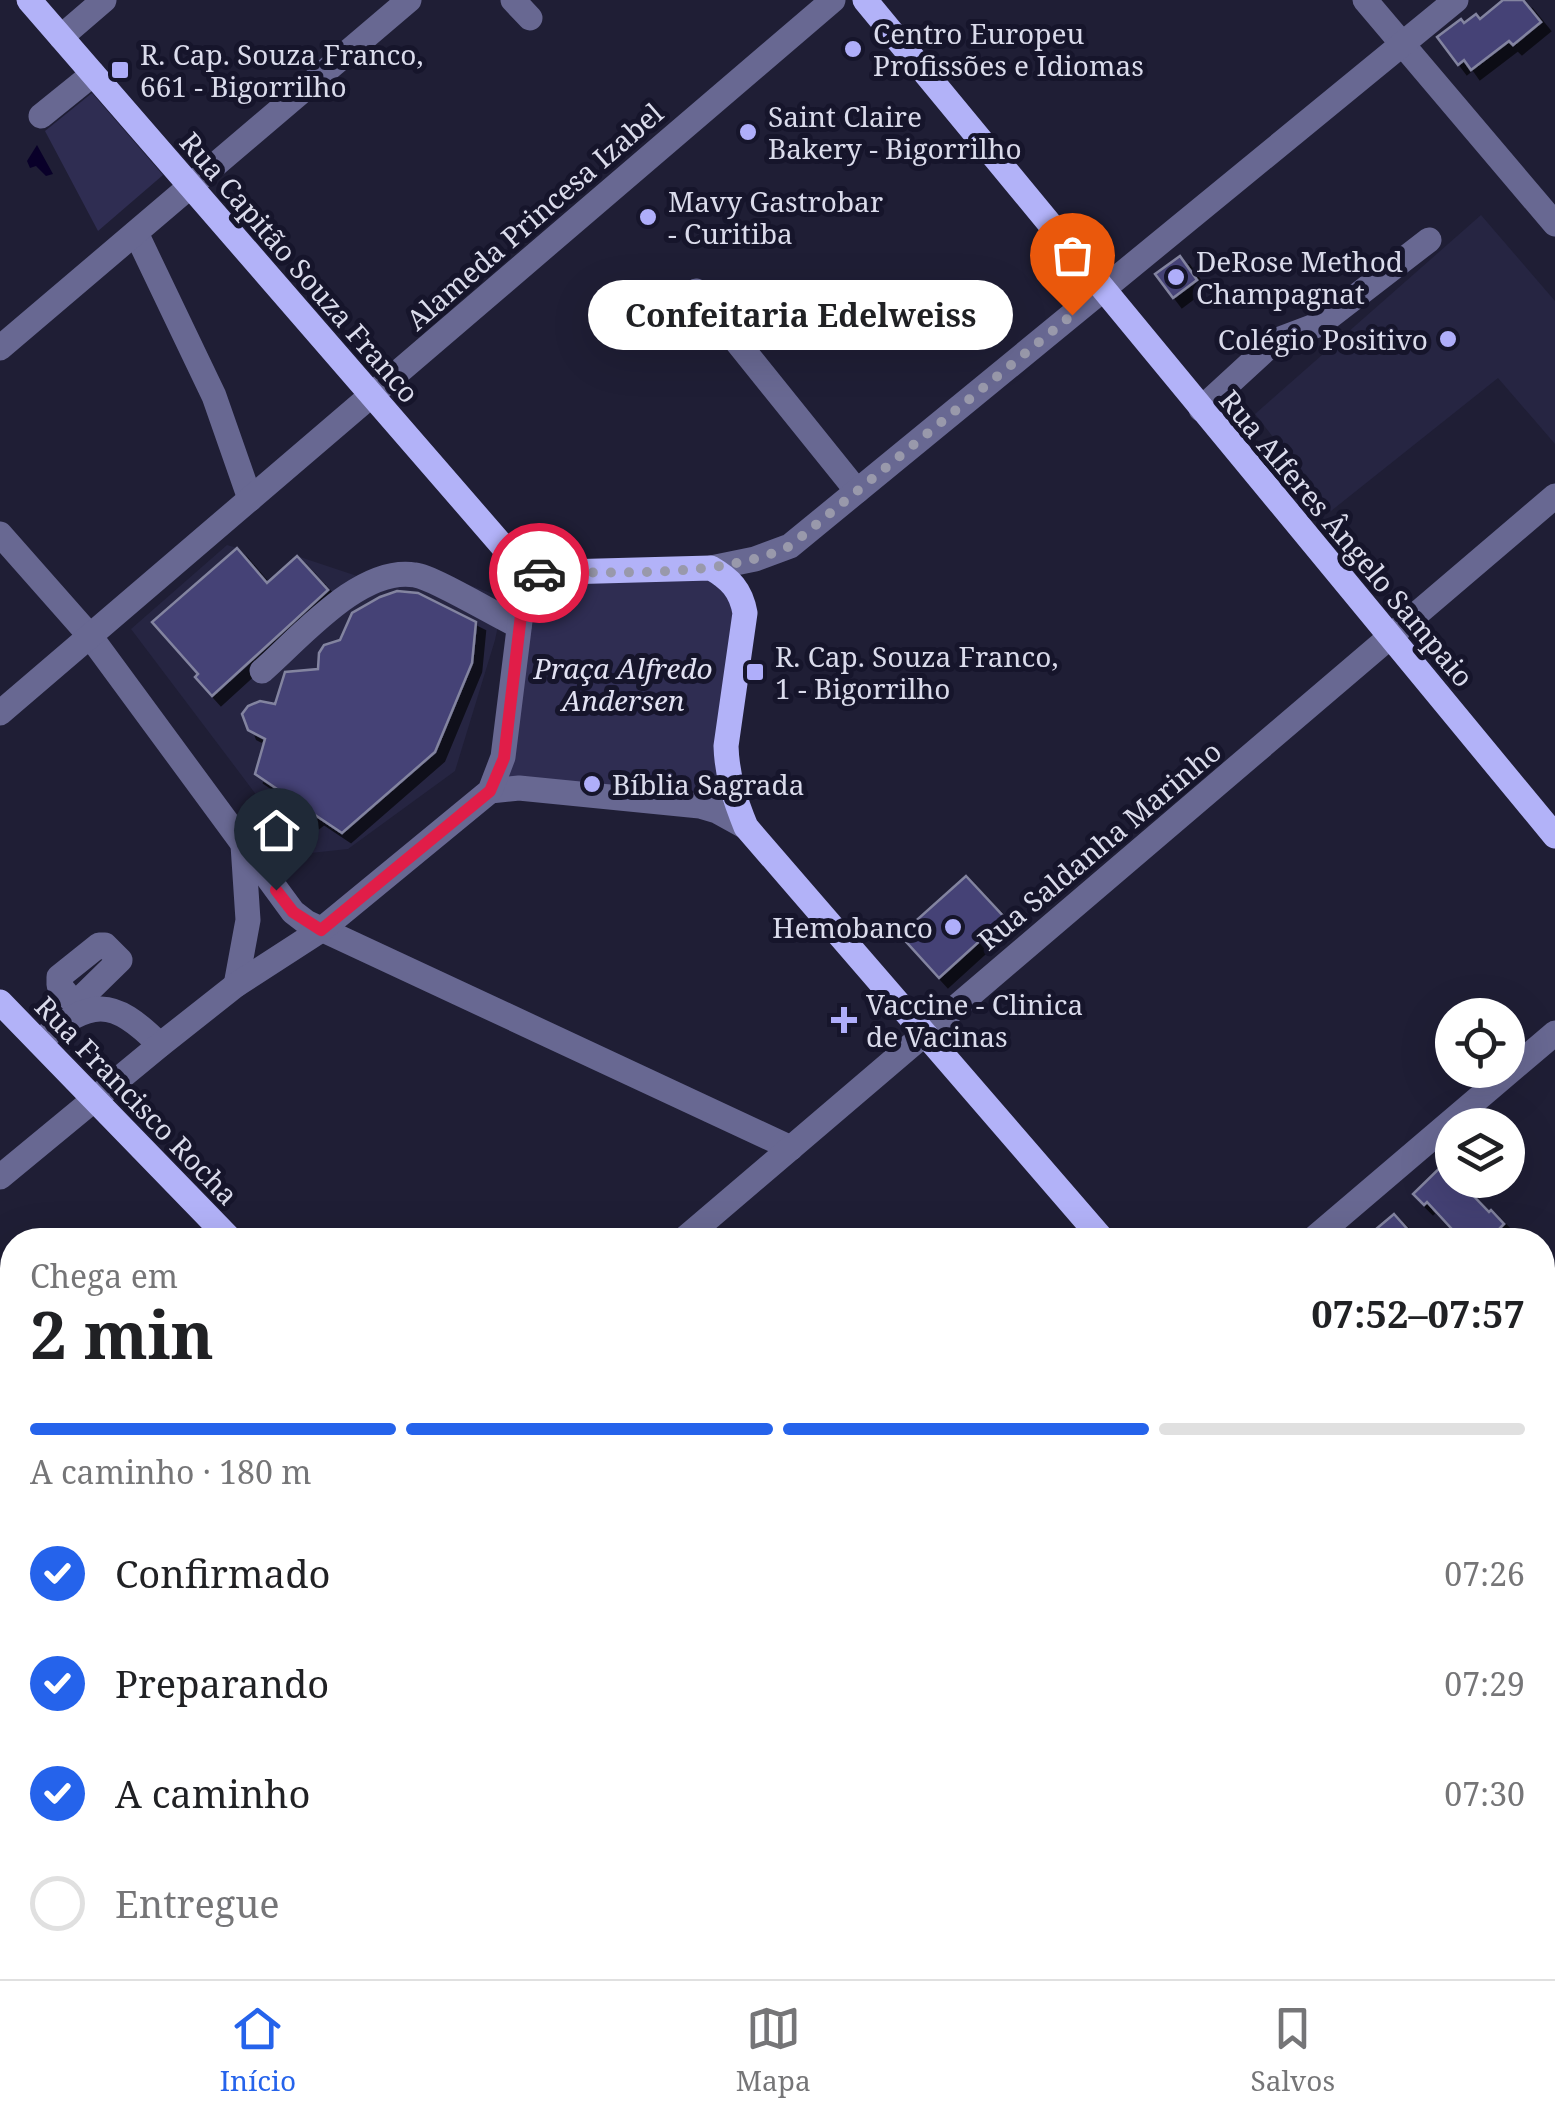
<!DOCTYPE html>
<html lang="pt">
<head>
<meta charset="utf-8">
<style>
	:root { --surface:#fff; --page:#f6f6f6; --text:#202124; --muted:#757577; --line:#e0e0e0; --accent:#2563eb }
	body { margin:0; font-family:"Noto Serif",serif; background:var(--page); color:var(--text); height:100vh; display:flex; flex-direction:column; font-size:38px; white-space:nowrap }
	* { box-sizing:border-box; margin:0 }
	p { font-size:32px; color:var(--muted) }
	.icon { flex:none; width:55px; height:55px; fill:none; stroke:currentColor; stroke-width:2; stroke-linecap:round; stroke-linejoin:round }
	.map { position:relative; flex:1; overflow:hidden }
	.panel { position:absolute; left:0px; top:1228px; width:1555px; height:752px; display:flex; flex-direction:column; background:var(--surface); border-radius:40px 40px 0 0; box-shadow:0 10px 40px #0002 }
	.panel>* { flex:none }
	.controls { position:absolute; left:1435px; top:998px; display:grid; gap:20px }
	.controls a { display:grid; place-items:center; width:90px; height:90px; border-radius:50%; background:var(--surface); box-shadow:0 10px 40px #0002; font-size:50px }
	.pin { position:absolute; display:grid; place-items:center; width:85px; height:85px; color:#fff; margin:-102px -42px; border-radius:50% 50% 50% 0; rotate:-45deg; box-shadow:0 0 10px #0007 }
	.pin .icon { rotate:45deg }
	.courier { position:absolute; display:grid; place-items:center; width:100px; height:100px; margin:-50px; border:8px solid #e11d48; border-radius:50%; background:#fff; color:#222; box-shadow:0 2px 12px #0007 }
	.bubble { position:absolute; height:70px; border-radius:35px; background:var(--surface); box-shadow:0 10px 40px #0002; font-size:32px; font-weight:700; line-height:70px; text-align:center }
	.head em { font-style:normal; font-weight:700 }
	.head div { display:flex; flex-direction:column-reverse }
	.head { display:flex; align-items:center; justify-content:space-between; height:170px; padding:0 30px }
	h1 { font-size:65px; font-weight:700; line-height:75px }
	.bar { display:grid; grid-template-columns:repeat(4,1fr); gap:15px 10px; align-content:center; height:120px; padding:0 30px }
	.bar i { height:12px; border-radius:8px; background:var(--line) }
	.bar .current { background:var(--accent) }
	.bar p { grid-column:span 4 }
	ol { padding:0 30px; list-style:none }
	li { display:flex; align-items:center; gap:30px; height:110px }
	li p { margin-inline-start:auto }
	li .icon { padding:10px; border-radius:50%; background:var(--accent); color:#fff; stroke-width:4 }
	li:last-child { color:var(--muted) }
	li i { width:55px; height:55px; border:5px solid var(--line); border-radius:50% }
	.menu { display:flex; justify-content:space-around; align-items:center; height:140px; border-top:2px solid var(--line); background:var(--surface); font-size:28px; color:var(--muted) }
	.menu a { display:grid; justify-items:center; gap:5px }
	.menu .current { color:var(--accent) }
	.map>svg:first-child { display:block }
</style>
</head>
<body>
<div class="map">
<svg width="1555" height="1979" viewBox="0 0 1555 1979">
	<defs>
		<filter id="shadow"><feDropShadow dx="9" dy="9" stdDeviation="0" flood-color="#0009"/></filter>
	</defs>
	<rect width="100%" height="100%" fill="#1f1e35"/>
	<g fill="#262542">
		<polygon points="1481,215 1555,301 1555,444 1498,378 1331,511 1255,414"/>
		<polygon points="227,545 237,548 266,582 297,556 360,577 437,573 504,598 495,640 455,771 348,849 301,854 131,629"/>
		<polygon points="1555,1335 1555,1542 1543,1553 1543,1346"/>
		<polygon points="1543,1804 1555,1818 1555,1979 1125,1979 1139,1968 1542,1968"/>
	</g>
	<g fill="#2f2d52">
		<polygon points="92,93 163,175 98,231 45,131"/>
		<polygon points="711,568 737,589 732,818 519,788 500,773 526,573"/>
	</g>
	<polygon fill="#090029" points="37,145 53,174 46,176 36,166 30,168 27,161"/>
	<g fill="#454276" stroke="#8384a0" stroke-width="2.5" filter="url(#shadow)">
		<polygon points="1503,0 1523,0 1541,22 1513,45 1509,41 1471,70 1464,60 1458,65 1437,37 1461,19 1464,23 1476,14 1480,19"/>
		<polygon points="1180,256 1197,280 1173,298 1155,274"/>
		<polygon points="237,548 267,583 297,556 328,590 212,696 195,677 198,674 152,622"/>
		<polygon points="397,591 418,593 476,622 472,663 435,752 342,833 315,815 296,830 280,827 276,819 278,807 286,795 255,774 265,739 248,730 242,714 248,706 260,701 275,704 285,672 318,669 319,653 324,645 340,640 352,613 380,597"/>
		<polygon points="966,876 1005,918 939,978 900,935"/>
		<polygon points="1452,1156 1452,1180 1458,1180 1489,1212 1491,1210 1504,1224 1500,1228 1511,1240 1462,1240 1427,1202 1424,1205 1413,1194"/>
		<polygon points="1394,1214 1417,1240 1363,1240"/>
	</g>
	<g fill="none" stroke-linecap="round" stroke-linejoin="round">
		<g stroke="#686892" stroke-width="25">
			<polyline points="513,0 530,18"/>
			<polyline points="1365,0 1555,224"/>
			<polyline points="61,37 104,0"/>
			<polyline points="41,116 93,74"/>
			<polyline points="136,233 214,396 250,499"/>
			<polyline points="696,291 857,491"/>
			<polyline points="0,348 409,0"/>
			<polyline points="1201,409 1275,341 1320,324 1429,240"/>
			<polyline points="0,534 90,636 293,912 306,922 791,1148"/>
			<polyline points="711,568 755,559 790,546 1456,0"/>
			<path d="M262 671C300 638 360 566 415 575 433 577 497 616 519 626"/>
			<polyline points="0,713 833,0"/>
			<polyline points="490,791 519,788 700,806 717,811 746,827"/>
			<polyline points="236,985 248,920 243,845"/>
			<polyline points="75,1004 120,960 105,945 99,945 59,977 59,985 82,1012"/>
			<path d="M39 1042C91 998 112 997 160 1045"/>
			<polyline points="0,1177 160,1045 236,985 321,930 490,791 503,757 526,573"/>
			<polyline points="683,1240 1555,496"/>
			<polyline points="1312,1240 1555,1033"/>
			<polyline points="0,1481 12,1470"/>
			<polyline points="1542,1601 1555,1591"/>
			<polyline points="0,1628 12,1642"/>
			<polyline points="1542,1748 1555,1762"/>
			<polyline points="0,1823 12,1812"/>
			<polyline points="298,1968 308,1979"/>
			<polyline points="444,1979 458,1968"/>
			<polyline points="1100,1979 1113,1968"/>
		</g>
		<g stroke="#b2b2f8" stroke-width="25">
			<path d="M29 0 526 573 711 568C730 579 741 590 745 613L726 746C727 776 735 800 746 827L1103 1240"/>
			<polyline points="865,0 1555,836"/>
			<polyline points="0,1002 231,1240"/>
			<polyline points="1542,1703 1555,1710"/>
			<polyline points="938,1968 949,1979"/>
		</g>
	</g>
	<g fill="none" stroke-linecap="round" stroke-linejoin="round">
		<path stroke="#9999ab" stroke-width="10" stroke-dasharray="0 18" d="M539 573C615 571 721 579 790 546L1072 315"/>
		<polyline stroke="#e11d48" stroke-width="12" points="276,890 293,912 321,930 490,791 504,758 526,573 539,573"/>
	</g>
	<g fill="#afaefa" stroke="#16152b" stroke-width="4">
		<circle cx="853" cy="49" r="10"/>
		<rect x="110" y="60" width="20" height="20" rx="5"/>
		<circle cx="748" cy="132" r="10"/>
		<circle cx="648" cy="217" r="10"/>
		<circle cx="1176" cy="277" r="10"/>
		<circle cx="1448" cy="339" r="10"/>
		<rect x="745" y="662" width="20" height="20" rx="5"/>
		<circle cx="592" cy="784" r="10"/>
		<circle cx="953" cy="927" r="10"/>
		<path d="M839 1005h10v10h10v10h-10v10h-10v-10h-10v-10h10z"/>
	</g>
	<g text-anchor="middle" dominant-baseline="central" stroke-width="10" stroke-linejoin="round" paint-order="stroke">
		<g font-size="28" fill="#dadbeb" stroke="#16152b" text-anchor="start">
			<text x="873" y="33">Centro Europeu<tspan x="873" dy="32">Profissões e Idiomas</tspan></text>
			<text x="140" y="54">R. Cap. Souza Franco,<tspan x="140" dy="32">661 - Bigorrilho</tspan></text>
			<text x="768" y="116">Saint Claire<tspan x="768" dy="32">Bakery - Bigorrilho</tspan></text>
			<text x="668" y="201">Mavy Gastrobar<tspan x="668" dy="32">- Curitiba</tspan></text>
			<text x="1196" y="261">DeRose Method<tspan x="1196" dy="32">Champagnat</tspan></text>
			<text x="1428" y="339" text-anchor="end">Colégio Positivo</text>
			<text x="775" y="656">R. Cap. Souza Franco,<tspan x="775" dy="32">1 - Bigorrilho</tspan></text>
			<text x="612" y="784">Bíblia Sagrada</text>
			<text x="933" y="927" text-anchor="end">Hemobanco</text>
			<text x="866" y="1004">Vaccine - Clinica<tspan x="866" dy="32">de Vacinas</tspan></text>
		</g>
		<g font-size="28" fill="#dadbeb" stroke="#16152b">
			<text transform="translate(534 216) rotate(-41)">Alameda Princesa Izabel</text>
			<text transform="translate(300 267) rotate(49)">Rua Capitão Souza Franco</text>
			<text transform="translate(1347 538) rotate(50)">Rua Alferes Ângelo Sampaio</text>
			<text transform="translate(1099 845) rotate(-40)">Rua Saldanha Marinho</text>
			<text transform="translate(137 1100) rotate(46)">Rua Francisco Rocha</text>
		</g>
		<g font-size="28" font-style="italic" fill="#e2e2f3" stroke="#16152b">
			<text x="623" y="668">Praça Alfredo<tspan x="623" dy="32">Andersen</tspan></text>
		</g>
	</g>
</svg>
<div class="controls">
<a><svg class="icon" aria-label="locate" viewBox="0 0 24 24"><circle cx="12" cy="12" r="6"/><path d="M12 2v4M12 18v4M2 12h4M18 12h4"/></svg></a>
<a><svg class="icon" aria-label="layers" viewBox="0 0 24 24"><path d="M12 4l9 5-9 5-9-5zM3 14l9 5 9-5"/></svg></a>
</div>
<div class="pin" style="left:1072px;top:315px;background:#ea580c"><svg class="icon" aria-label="bag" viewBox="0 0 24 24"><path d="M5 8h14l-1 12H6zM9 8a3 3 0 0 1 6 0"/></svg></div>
<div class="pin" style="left:276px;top:890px;background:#1f2937"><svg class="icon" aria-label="home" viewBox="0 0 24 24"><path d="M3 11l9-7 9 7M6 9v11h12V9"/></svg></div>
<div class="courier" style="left:539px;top:573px"><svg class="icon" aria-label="car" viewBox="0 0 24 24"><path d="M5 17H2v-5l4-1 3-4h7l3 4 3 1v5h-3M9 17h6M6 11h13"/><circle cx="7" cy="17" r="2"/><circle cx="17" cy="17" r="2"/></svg></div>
<div class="bubble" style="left:588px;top:280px;width:425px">Confeitaria Edelweiss</div>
<section class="panel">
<div class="head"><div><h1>2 min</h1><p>Chega em</p></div><em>07:52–07:57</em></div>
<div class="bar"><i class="current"></i><i class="current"></i><i class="current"></i><i></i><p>A caminho · 180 m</p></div>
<ol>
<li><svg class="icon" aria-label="check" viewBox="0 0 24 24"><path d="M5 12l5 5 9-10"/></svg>Confirmado<p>07:26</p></li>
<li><svg class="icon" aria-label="check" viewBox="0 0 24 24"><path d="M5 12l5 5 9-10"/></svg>Preparando<p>07:29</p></li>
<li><svg class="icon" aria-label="check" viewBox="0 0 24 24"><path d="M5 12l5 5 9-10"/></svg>A caminho<p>07:30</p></li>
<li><i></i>Entregue</li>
</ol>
</section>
</div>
<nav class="menu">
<a class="current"><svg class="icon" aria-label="home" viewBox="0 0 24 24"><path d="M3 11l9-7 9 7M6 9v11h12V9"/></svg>Início</a>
<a><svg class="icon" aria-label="map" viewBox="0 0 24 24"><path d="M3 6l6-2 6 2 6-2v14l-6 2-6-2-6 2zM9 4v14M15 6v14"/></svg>Mapa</a>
<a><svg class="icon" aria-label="saved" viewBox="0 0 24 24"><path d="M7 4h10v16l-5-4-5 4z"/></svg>Salvos</a>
</nav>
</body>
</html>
